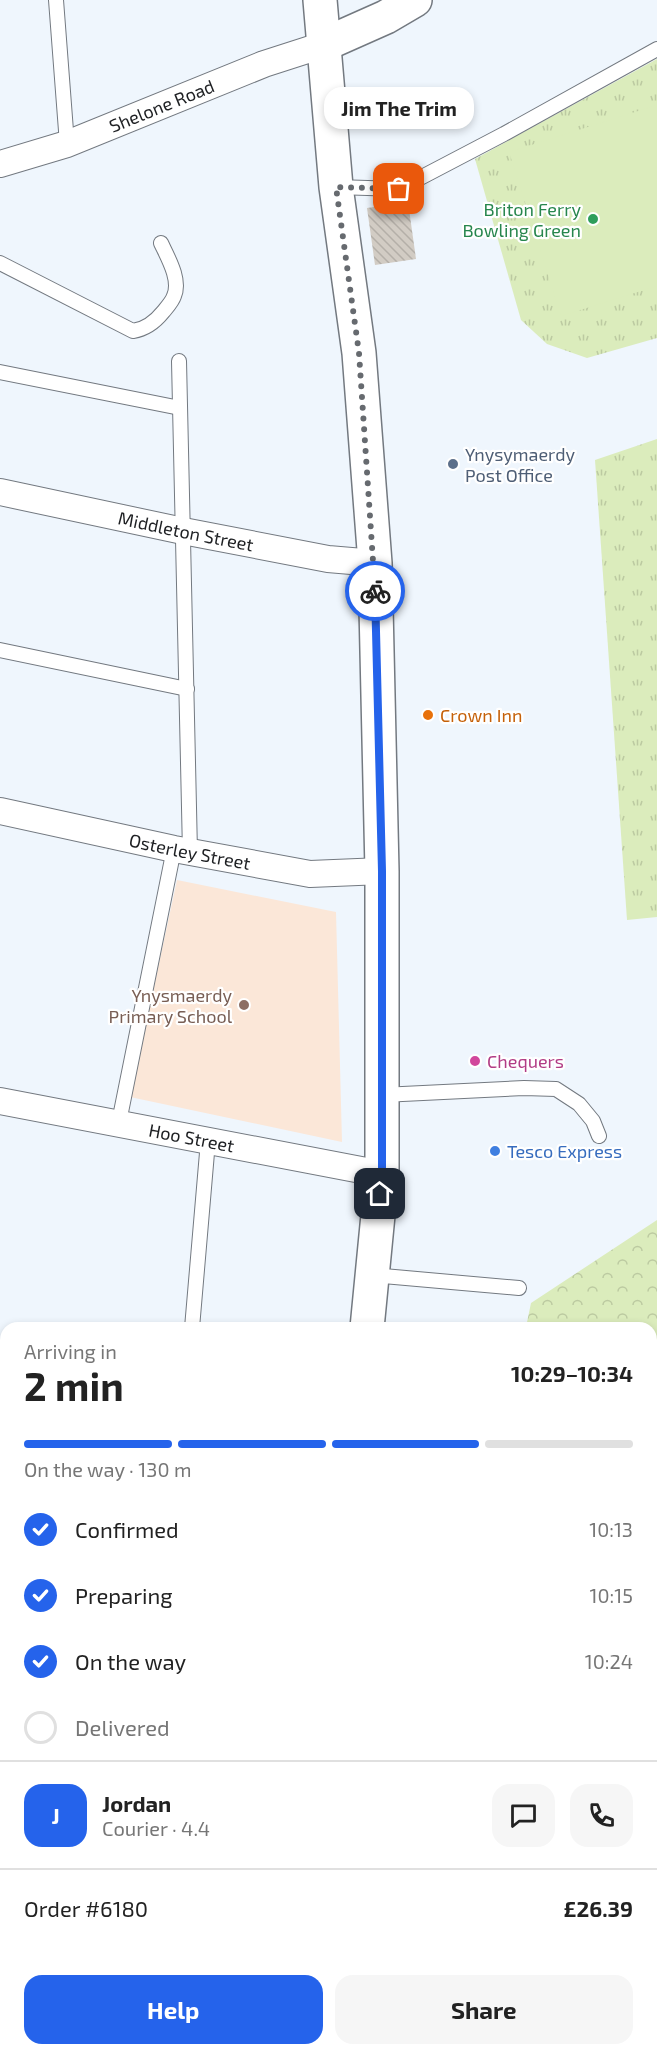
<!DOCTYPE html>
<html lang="en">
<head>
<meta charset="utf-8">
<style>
	:root { --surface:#fff; --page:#f6f6f6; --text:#222; --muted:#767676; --line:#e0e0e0; --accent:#2563eb }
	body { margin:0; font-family:"Exo 2",sans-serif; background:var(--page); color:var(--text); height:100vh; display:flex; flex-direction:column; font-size:22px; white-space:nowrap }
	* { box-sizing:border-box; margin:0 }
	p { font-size:20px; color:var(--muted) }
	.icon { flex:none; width:33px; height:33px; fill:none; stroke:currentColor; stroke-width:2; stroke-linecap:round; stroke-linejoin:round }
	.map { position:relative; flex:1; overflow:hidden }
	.panel { position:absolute; left:0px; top:1322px; width:657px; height:734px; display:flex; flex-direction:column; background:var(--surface); border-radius:18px 18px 0 0; box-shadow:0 3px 9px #0003 }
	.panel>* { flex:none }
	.pin { position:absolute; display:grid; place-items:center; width:51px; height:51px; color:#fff; margin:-26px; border-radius:12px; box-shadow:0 3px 9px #0006 }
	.courier { position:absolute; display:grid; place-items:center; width:60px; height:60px; margin:-30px; border:4px solid #2563eb; border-radius:50%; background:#fff; color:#222; box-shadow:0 2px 8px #0007 }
	.bubble { position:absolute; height:42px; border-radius:18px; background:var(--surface); box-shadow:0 3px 9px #0003; font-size:20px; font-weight:700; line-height:42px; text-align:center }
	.head em { font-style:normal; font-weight:700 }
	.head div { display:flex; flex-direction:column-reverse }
	.head { display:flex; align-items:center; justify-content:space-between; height:102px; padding:0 24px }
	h1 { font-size:39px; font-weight:700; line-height:45px }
	.bar { display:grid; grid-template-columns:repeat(4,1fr); gap:9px 6px; align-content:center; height:72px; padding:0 24px }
	.bar i { height:8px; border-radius:4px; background:var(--line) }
	.bar .on { background:var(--accent) }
	.bar p { grid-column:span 4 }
	.line { display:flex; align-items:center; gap:15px; padding:0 24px; border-top:2px solid var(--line) }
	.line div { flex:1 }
	.round { display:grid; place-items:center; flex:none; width:63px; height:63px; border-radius:18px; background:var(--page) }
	ol { padding:0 24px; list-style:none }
	li { display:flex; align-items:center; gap:18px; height:66px }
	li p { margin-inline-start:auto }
	li .icon { padding:6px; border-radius:50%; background:var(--accent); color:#fff; stroke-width:4 }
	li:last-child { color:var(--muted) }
	li i { width:33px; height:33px; border:3px solid var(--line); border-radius:50% }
	.primary-button { display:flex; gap:12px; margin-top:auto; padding:12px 24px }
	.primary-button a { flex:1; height:69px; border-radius:18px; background:var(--accent); color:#fff; font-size:24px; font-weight:700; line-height:69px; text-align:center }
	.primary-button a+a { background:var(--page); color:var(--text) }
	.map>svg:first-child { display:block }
</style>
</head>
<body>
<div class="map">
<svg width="657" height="2054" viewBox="0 0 657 2054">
	<defs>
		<pattern id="forest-crowns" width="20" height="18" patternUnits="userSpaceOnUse" patternTransform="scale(1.5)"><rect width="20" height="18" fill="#dbecbc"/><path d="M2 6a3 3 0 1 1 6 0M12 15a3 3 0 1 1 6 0" fill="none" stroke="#bccaa1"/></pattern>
		<pattern id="park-tufts" width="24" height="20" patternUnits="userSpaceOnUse" patternTransform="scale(1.5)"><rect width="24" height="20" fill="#dbecbc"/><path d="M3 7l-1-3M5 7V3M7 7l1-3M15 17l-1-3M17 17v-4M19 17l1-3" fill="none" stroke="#bccaa1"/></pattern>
		<pattern id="building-back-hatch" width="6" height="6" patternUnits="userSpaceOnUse" patternTransform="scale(1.5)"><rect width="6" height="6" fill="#d2ccc4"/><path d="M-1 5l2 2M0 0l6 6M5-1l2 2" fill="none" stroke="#b4afa8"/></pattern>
	</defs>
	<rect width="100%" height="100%" fill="#eff6fd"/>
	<polygon fill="#fbe7d8" points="177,880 336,912 342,1142 130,1097"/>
	<polygon fill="url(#forest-crowns)" points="657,1220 657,2054 397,2054 398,2049 651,2049 651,1328 526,1327 531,1303"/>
	<g fill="url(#park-tufts)">
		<polygon points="657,59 657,338 587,358 547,344 521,320 475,159"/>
		<polygon points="657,439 657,917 627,920 595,460"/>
	</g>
	<polygon fill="#dbecbc" points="657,105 657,286 561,316 509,152"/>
	<polygon fill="url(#building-back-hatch)" points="408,202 416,259 375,265 367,208"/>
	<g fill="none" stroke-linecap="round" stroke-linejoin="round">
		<defs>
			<g id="lane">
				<polyline points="56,0 67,144"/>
				<polyline points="336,187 399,189 504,134 657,49"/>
				<path d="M0 263 133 331C146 329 155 322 163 312 167 307 172 302 174 296 181 280 168 258 161 243"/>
				<polyline points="179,361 190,852"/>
				<polyline points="0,372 180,408"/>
				<polyline points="0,650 187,689"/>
				<polyline points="382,1095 524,1088 556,1089 579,1104 593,1121 599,1136"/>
				<polyline points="119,1122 174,849"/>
				<polyline points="372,1275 519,1288"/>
				<polyline points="192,1328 208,1141"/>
				<polyline points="0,1884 6,1885"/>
				<polyline points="62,2054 63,2049"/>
			</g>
			<g id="street">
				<path id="s1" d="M0 164 67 144 264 64 323 45"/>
				<path id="s2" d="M0 492 183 531 328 559 375 563"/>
				<path id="s3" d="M0 811 174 849 310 874 382 871"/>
				<path id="s4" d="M0 1101 382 1174"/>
				<polyline points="0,1414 6,1415"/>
				<polyline points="0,1727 6,1728"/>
				<polyline points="19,2049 40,2054"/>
			</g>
			<polyline id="secondary" points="323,45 386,17 415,0"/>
			<g id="primary">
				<polyline points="320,0 336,187 359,353 375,563 382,871 382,1174 367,1328"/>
				<polyline points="239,2054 240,2049"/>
			</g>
		</defs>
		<use href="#lane" stroke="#737980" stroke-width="16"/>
		<use href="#street" stroke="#737980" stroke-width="28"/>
		<use href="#secondary" stroke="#737980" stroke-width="36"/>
		<use href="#primary" stroke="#737980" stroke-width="36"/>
		<use href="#lane" stroke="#fff" stroke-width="14"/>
		<use href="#street" stroke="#fff" stroke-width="26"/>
		<use href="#secondary" stroke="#fff" stroke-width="33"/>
		<use href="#primary" stroke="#fff" stroke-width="33"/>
	</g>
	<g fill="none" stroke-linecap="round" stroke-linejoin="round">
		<polyline stroke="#666a6f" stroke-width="6" stroke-dasharray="0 10.8" points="375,591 359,353 336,187 399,189"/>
		<polyline stroke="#2563eb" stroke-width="8" points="375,591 382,871 382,1174 380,1194"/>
	</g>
	<circle fill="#2e9e5b" stroke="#fff" stroke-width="2" cx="593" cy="219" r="6"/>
	<circle fill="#5c6f8a" stroke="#fff" stroke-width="2" cx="453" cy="464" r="6"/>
	<circle fill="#e8710a" stroke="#fff" stroke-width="2" cx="428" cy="715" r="6"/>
	<circle fill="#8d6e63" stroke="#fff" stroke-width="2" cx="244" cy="1005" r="6"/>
	<circle fill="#d1479c" stroke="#fff" stroke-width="2" cx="475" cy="1061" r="6"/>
	<circle fill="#3f7fe0" stroke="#fff" stroke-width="2" cx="495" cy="1151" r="6"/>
	<g text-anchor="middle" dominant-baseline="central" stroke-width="4.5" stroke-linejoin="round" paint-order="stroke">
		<g font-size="18" fill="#1d1f22" stroke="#fff">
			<text stroke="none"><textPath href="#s1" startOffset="172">Shelone Road</textPath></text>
			<text stroke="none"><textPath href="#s2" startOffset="190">Middleton Street</textPath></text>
			<text stroke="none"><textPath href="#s3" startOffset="194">Osterley Street</textPath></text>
			<text stroke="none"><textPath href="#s4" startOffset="195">Hoo Street</textPath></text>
		</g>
		<g font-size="18" fill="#27864d" stroke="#fff" text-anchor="end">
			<text x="581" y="209">Briton Ferry<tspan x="581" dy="21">Bowling Green</tspan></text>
		</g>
		<g font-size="18" fill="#4e5e75" stroke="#fff" text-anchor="start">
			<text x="465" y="454">Ynysymaerdy<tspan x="465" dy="21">Post Office</tspan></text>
		</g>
		<g font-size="18" fill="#c56008" stroke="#fff" text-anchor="start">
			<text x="440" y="715">Crown Inn</text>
		</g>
		<g font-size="18" fill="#785e54" stroke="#fff" text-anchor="end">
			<text x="232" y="995">Ynysmaerdy<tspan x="232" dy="21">Primary School</tspan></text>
		</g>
		<g font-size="18" fill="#b23c85" stroke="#fff" text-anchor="start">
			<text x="487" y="1061">Chequers</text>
		</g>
		<g font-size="18" fill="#366cbe" stroke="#fff" text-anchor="start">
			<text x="507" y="1151">Tesco Express</text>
		</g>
	</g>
</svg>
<div class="pin" style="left:399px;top:189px;background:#ea580c"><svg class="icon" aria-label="bag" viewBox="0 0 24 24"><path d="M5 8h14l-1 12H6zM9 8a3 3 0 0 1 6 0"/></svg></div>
<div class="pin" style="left:380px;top:1194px;background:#1f2937"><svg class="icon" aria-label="home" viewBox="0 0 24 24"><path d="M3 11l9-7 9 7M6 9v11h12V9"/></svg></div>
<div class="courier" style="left:375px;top:591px"><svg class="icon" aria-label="bike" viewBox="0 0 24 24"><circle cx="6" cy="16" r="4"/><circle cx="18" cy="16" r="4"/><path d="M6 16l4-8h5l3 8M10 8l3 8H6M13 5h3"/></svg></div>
<div class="bubble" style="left:324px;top:87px;width:150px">Jim The Trim</div>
<section class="panel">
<div class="head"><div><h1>2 min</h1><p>Arriving in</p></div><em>10:29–10:34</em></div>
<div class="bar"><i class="on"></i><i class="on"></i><i class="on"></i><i></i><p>On the way · 130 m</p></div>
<ol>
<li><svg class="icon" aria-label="check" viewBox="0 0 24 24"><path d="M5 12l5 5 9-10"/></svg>Confirmed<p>10:13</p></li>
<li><svg class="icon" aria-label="check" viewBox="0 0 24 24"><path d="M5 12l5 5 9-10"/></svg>Preparing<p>10:15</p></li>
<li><svg class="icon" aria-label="check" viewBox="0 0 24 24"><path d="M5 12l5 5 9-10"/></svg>On the way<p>10:24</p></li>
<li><i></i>Delivered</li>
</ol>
<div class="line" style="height:108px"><b class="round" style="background:var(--accent);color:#fff">J</b><div><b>Jordan</b><p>Courier · 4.4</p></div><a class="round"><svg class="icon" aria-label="chat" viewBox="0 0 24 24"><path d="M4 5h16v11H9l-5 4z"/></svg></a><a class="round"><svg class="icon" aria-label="phone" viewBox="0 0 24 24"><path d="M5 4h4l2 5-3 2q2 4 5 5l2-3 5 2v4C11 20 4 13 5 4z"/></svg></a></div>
<div class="line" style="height:78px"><div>Order #6180</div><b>£26.39</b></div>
<div class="primary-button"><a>Help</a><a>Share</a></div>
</section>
</div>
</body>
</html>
